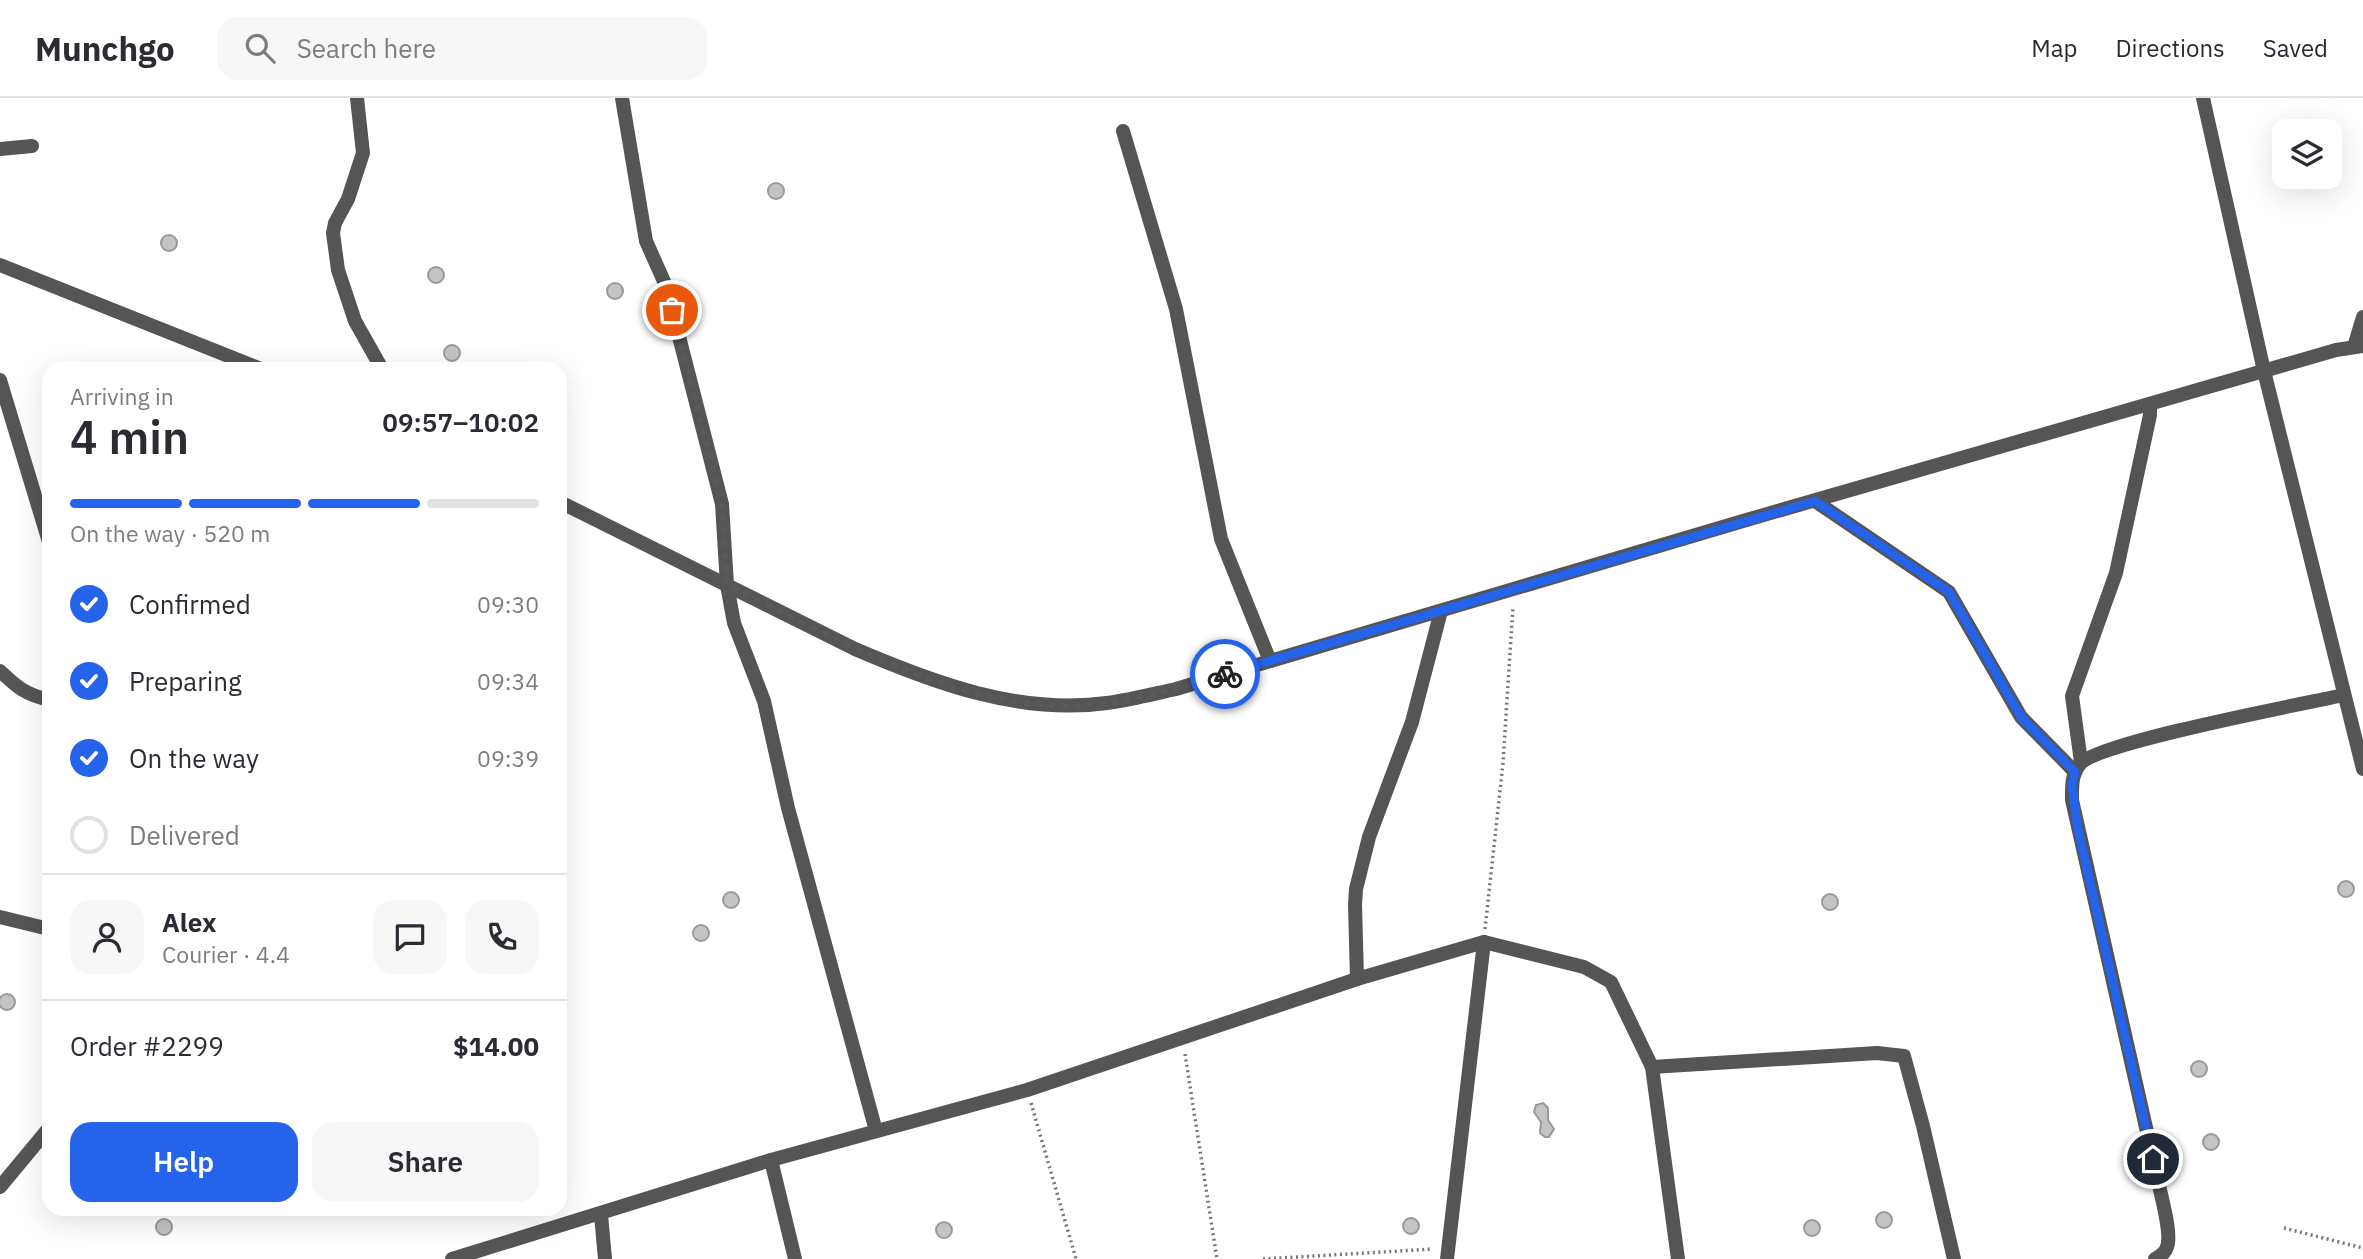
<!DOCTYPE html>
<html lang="en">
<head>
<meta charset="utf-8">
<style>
	:root { --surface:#fff; --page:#f7f7f7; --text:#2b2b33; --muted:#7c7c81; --line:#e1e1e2; --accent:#2563eb }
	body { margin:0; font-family:"IBM Plex Sans",sans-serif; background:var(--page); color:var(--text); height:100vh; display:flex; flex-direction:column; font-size:26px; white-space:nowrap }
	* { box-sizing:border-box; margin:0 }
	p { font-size:23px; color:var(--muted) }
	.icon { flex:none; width:38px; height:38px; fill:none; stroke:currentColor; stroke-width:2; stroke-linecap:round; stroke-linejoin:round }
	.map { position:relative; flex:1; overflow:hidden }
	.drawer { position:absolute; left:42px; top:264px; width:525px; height:854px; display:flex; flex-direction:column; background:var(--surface); border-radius:21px; box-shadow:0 7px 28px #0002 }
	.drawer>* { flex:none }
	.controls { position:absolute; left:2272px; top:21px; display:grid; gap:14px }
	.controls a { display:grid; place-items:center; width:70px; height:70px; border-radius:14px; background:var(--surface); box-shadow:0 7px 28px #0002; font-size:35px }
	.pin { position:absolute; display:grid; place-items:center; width:60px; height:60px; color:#fff; margin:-30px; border:4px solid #fff; border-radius:50%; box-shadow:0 2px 7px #0007 }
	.courier { position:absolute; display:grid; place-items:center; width:70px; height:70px; margin:-35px; border:5px solid #2563eb; border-radius:50%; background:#fff; color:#222; box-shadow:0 2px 9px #0007 }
	.summary em { font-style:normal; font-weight:600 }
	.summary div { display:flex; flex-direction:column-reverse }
	.summary { display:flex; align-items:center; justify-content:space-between; height:119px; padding:0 28px }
	h1 { font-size:46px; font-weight:600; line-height:52px }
	.bar { display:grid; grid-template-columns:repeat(4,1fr); gap:10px 7px; align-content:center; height:84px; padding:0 28px }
	.bar i { height:9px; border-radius:5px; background:var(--line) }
	.bar .on { background:var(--accent) }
	.bar p { grid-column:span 4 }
	.line { display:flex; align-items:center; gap:18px; padding:0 28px; border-top:2px solid var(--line) }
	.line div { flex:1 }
	.round { display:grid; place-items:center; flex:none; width:74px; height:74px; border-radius:21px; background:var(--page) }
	ol { padding:0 28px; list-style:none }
	li { display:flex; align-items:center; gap:21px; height:77px }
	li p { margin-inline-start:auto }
	li .icon { padding:7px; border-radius:50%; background:var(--accent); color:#fff; stroke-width:4 }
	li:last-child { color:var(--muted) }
	li i { width:38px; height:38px; border:4px solid var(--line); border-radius:50% }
	.cta { display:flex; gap:14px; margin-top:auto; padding:14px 28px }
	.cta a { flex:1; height:80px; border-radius:21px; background:var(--accent); color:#fff; font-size:28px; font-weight:600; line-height:80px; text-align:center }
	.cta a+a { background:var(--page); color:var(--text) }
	header { display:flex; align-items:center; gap:42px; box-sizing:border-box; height:98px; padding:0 35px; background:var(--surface); border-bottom:2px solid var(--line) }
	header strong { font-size:33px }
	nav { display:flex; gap:38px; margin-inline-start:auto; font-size:24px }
	.search { width:490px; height:63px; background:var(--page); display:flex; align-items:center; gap:18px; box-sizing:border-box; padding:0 24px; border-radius:21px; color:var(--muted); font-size:26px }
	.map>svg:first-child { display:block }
</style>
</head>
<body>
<header>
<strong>Munchgo</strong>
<div class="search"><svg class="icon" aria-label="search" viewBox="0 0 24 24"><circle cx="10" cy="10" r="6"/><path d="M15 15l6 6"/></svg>Search here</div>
<nav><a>Map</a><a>Directions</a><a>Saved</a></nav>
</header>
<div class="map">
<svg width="2363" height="1161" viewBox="0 0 2363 1161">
	<rect width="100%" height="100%" fill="#fff"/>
	<g fill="#c4c4c4" stroke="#999" stroke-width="2">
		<circle cx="776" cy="93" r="8"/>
		<circle cx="169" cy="145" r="8"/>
		<circle cx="436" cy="177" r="8"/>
		<circle cx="615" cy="193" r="8"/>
		<circle cx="452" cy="255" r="8"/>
		<circle cx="2346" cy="791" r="8"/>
		<circle cx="731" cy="802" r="8"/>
		<circle cx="1830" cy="804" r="8"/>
		<circle cx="701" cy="835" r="8"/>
		<circle cx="7" cy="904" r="8"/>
		<circle cx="2199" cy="971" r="8"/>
		<polygon points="1543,1005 1548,1010 1548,1022 1554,1031 1549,1039 1545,1039 1540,1035 1541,1024 1534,1014 1536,1007"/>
		<circle cx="2211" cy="1044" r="8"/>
		<circle cx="1884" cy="1122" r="8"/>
		<circle cx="1411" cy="1128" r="8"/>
		<circle cx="164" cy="1129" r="8"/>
		<circle cx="1812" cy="1130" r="8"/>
		<circle cx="944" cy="1132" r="8"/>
	</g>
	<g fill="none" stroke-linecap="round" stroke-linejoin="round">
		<g stroke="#777" stroke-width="3.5" stroke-dasharray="2 3.5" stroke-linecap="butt">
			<polyline points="1485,831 1503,665 1513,508"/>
			<polyline points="1185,956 1217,1161"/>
			<polyline points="1031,1005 1076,1161"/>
			<polyline points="2284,1130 2363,1150"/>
			<polyline points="1263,1161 1433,1151"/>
		</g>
		<g stroke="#555" stroke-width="14">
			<polyline points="357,0 363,55 348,101 335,125 333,135 338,172 355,223 382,271"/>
			<polyline points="622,0 646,143 666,188 722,406 727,487 734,525 764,603 788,710 876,1033"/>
			<polyline points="1123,33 1176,211 1221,441 1270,563"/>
			<polyline points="0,51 32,48"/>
			<polyline points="0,167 261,271"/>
			<polyline points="2354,249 2363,219"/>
			<polyline points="0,282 49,444"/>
			<polyline points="1815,403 1949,494 2021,619 2075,674"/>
			<path d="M560 404 855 551C934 585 1020 617 1107 605 1130 602 1153 596 1176 591L1743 423 2336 252 2363 248"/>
			<path d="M0 573C18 590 25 596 49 602"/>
			<polyline points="2081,664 2072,598 2116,475 2150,317 2150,306"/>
			<polyline points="0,819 49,831"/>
			<polyline points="1357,881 1484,844 1584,869 1611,884 1652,969 1678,1161"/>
			<polyline points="1652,969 1877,955 1904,958 1923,1028 1954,1161"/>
			<polyline points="771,1062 795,1161"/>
			<polyline points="0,1089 49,1030"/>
			<polyline points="601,1117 605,1161"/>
			<polyline points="452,1161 771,1062 1027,992 1357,881 1355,807 1356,791 1369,739 1412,624 1441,513"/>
			<polyline points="1447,1161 1484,844"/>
			<path d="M2155 1161C2160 1158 2165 1156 2167 1149 2172 1136 2162 1102 2159 1087L2072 702C2072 690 2071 677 2080 666 2099 644 2303 606 2344 597"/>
		</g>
		<polyline stroke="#555" stroke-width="14" points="2203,0 2264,273 2363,671"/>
	</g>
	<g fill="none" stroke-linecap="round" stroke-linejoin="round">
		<path stroke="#595959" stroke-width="7" stroke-dasharray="0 12.6" d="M672 212 722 406 727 486C841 543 974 623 1106 605 1147 599 1186 588 1225 576"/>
		<polyline stroke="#2563eb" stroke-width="9" points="1225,576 1815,403 1949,494 2021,619 2075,674 2072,686 2077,727 2153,1061"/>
	</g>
</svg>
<div class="controls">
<a><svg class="icon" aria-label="layers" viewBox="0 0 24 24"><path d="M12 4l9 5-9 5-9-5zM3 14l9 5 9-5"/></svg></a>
</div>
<div class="pin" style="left:672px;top:212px;background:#ea580c"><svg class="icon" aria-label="bag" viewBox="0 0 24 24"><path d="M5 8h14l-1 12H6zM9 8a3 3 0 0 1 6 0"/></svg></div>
<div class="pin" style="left:2153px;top:1061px;background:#1f2937"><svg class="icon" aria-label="home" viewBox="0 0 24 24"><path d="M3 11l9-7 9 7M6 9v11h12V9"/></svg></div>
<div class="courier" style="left:1225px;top:576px"><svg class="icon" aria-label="bike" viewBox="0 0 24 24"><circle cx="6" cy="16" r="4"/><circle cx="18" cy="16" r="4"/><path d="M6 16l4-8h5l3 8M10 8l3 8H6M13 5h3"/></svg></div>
<section class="drawer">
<div class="summary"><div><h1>4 min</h1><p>Arriving in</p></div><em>09:57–10:02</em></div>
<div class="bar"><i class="on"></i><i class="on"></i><i class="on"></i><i></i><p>On the way · 520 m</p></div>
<ol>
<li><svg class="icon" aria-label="check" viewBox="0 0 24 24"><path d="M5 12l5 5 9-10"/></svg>Confirmed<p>09:30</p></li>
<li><svg class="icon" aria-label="check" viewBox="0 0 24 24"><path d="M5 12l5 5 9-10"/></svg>Preparing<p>09:34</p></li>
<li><svg class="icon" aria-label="check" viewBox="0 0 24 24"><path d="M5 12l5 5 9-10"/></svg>On the way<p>09:39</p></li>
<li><i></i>Delivered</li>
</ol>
<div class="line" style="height:126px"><a class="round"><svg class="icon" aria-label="person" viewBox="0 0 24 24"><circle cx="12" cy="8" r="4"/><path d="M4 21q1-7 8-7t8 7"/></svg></a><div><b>Alex</b><p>Courier · 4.4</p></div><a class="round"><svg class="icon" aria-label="chat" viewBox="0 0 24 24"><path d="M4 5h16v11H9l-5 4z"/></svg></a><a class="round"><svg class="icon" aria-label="phone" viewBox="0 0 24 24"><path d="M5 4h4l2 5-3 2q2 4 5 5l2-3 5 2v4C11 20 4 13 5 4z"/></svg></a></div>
<div class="line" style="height:91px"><div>Order #2299</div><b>$14.00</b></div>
<div class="cta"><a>Help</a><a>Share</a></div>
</section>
</div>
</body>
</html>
